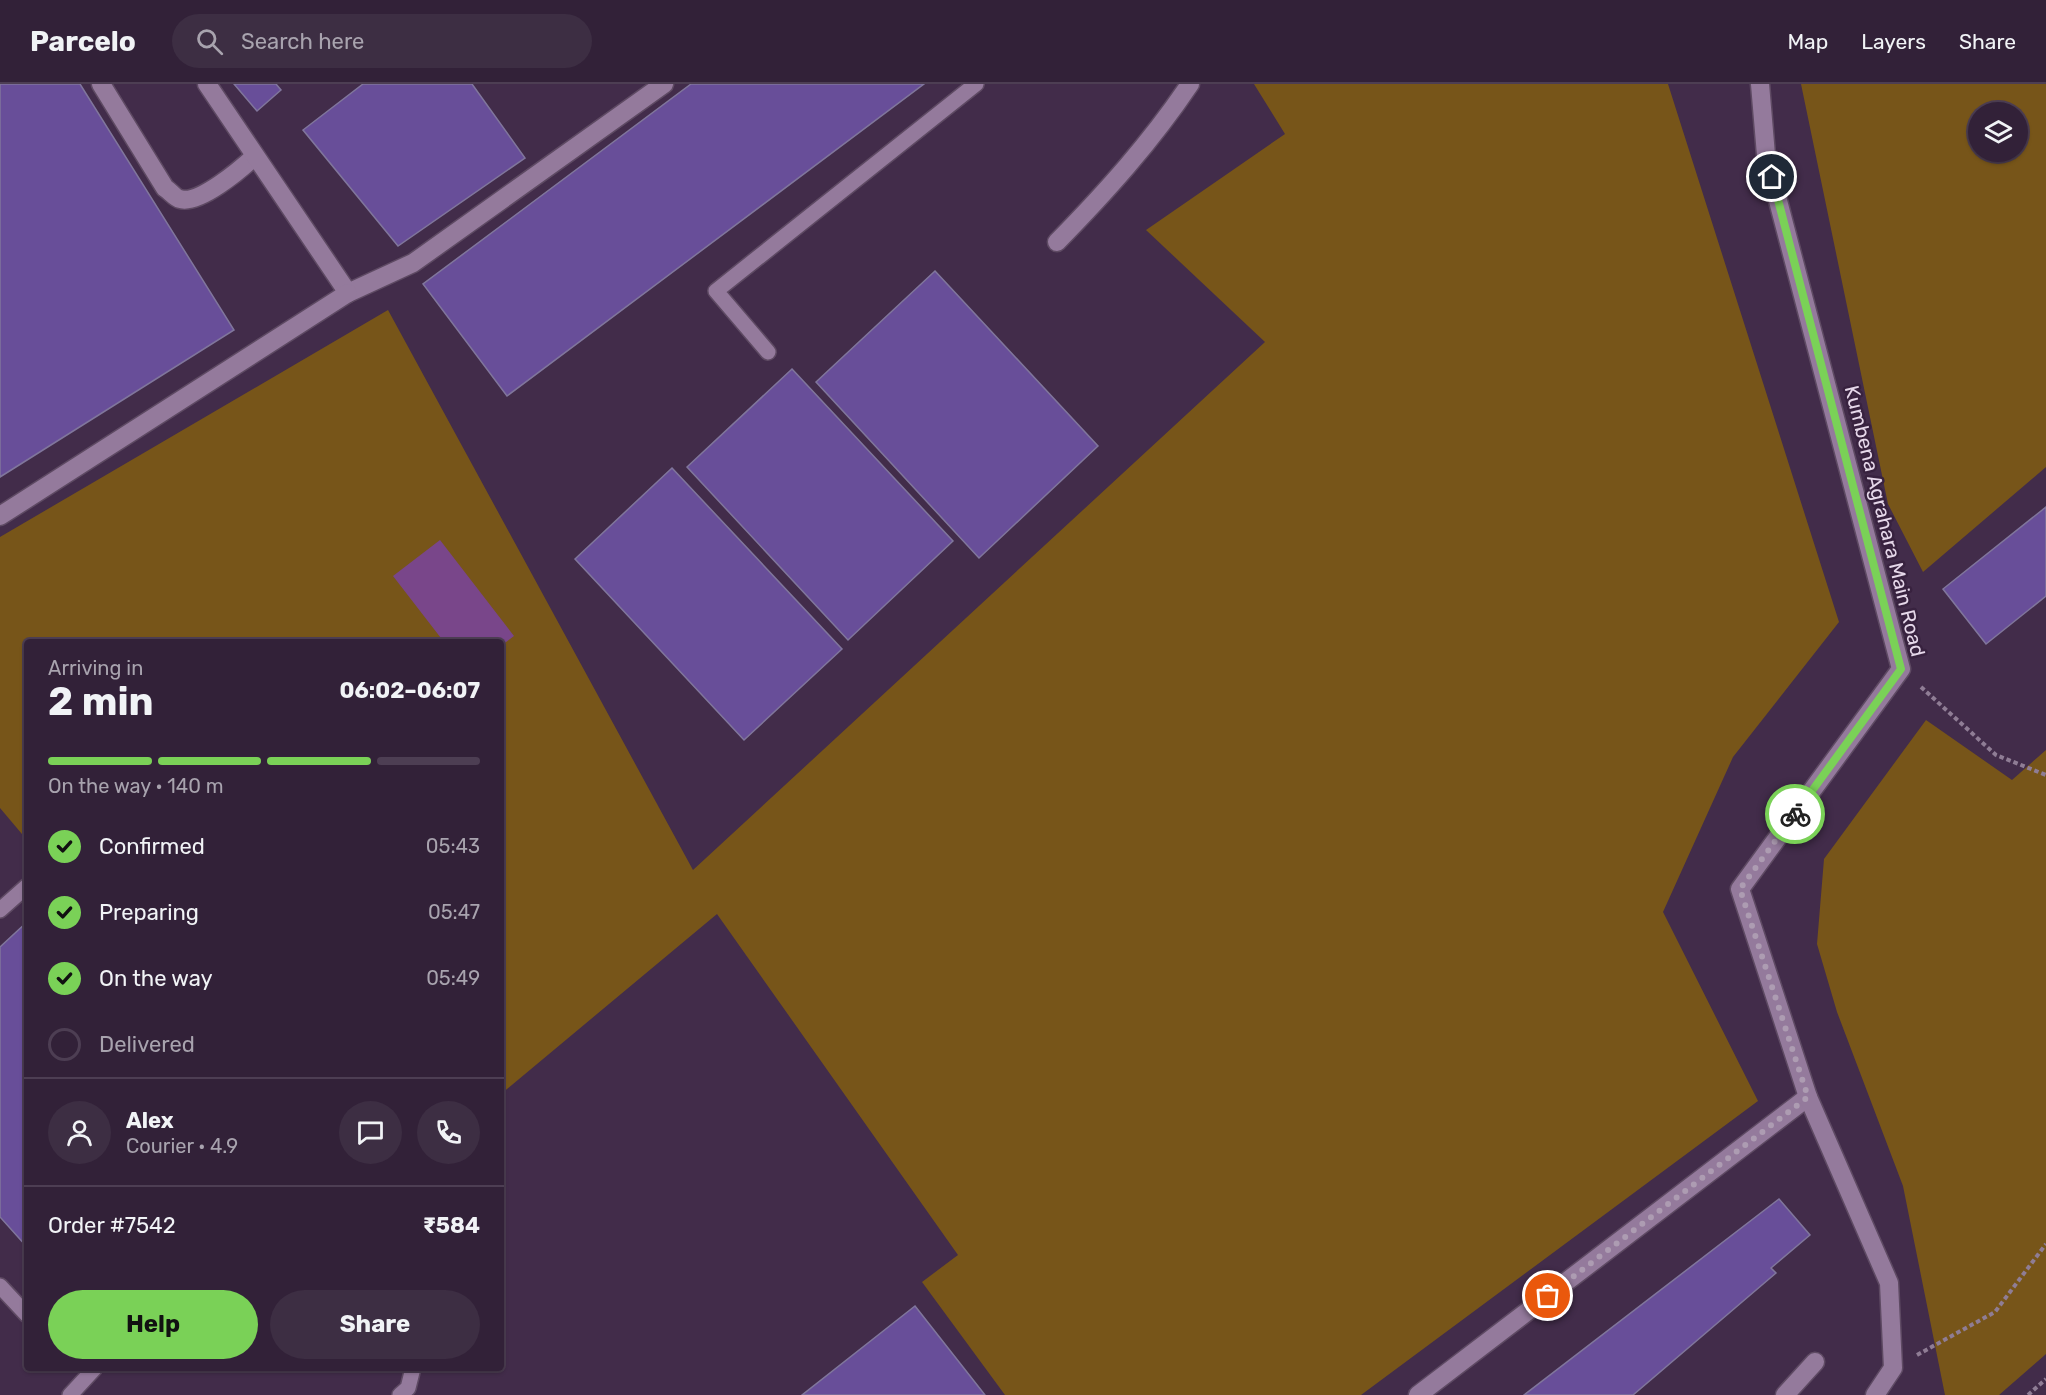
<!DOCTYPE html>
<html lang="en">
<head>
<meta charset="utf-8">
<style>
	:root { --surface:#322138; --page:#3d2e43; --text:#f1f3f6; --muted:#a8a3ae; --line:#4d3e53; --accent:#7ad157 }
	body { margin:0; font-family:Rubik,sans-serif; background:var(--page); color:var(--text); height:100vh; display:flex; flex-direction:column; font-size:22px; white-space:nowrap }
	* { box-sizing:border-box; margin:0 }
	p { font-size:20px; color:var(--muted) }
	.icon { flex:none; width:33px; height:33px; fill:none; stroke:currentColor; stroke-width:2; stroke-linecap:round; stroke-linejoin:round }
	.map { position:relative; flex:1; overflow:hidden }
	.sheet { position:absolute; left:24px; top:555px; width:480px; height:732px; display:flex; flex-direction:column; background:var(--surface); border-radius:6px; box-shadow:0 2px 4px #0004,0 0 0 2px var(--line) }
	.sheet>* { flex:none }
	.controls { position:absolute; left:1968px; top:18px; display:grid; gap:12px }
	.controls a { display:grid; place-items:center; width:60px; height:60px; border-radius:50%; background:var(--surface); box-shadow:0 2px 4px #0004,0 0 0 2px var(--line); font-size:30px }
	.pin { position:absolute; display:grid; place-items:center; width:51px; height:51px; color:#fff; margin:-26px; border:3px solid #fff; border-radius:50%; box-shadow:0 2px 6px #0007 }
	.courier { position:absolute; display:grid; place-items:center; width:60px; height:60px; margin:-30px; border:4px solid #7ad157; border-radius:50%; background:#fff; color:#222; box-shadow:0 2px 8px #0007 }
	.overview em { font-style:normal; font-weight:700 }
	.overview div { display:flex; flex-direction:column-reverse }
	.overview { display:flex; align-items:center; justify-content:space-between; height:102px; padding:0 24px }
	h1 { font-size:39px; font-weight:700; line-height:45px }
	.bar { display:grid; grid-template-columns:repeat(4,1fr); gap:9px 6px; align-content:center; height:72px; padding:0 24px }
	.bar i { height:8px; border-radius:4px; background:var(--line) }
	.bar .on { background:var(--accent) }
	.bar p { grid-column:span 4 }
	.line { display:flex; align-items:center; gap:15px; padding:0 24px; border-top:2px solid var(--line) }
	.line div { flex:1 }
	.round { display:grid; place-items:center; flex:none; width:63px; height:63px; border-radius:32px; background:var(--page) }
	ol { padding:0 24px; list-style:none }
	li { display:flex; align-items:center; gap:18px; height:66px }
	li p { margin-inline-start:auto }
	li .icon { padding:6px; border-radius:50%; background:var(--accent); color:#111; stroke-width:4 }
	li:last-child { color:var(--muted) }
	li i { width:33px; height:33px; border:3px solid var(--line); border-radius:50% }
	.primary-button { display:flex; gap:12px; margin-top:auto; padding:12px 24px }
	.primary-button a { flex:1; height:69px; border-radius:36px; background:var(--accent); color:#111; font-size:24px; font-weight:700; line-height:69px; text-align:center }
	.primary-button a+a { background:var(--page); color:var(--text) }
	header { display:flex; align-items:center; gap:36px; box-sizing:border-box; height:84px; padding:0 30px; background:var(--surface); border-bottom:2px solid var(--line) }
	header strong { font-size:28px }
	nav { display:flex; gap:33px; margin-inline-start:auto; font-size:21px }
	.search { width:420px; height:54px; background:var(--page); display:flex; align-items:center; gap:15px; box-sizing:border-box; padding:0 21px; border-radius:33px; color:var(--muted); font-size:22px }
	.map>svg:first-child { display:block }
</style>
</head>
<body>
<header>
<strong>Parcelo</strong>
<div class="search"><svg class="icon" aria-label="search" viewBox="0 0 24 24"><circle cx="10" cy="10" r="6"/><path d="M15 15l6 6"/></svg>Search here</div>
<nav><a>Map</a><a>Layers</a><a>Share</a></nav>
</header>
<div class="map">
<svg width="2046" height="1311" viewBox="0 0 2046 1311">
	<rect width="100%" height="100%" fill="#422c4a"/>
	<g fill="#775519" fill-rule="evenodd">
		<polygon points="1254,0 1668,0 1839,538 1733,673 1663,828 1758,1017 1361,1311 1005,1311 922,1198 958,1171 717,830 501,1010 501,558 27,558 27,756 0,724 0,453 388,226 693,786 1265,258 1146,146 1285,50"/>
		<path d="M1801 0H2046V383L1923 488 1888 420ZM1978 28H2018V68H1978Z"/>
		<polygon points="1926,636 2012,696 2046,666 2046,1270 1999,1311 1945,1311 1903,1102 1837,928 1817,860 1824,775"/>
	</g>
	<polygon fill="#79468a" points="440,456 514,552 501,562 501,558 444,558 393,492"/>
	<g fill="#684e99" stroke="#80769c" stroke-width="1.5">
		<polygon points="0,0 80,0 234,246 0,393"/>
		<polygon points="234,0 276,0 281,6 257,27"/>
		<polygon points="363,0 472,0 525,74 398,162 303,46"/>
		<polygon points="691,0 924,0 507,312 423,200"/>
		<polygon points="935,187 1098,362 979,474 816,298"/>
		<polygon points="792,285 953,457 848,556 687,383"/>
		<polygon points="672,384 842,565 744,656 575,475"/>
		<polygon points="2046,423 2046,512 1986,560 1943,505"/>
		<polygon points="27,838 27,1163 0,1133 0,863"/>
		<polygon points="1779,1115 1810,1151 1771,1184 1776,1189 1633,1311 1524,1311"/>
		<polygon points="915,1222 985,1311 802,1311"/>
	</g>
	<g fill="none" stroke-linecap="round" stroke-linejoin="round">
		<defs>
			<g id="service">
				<polyline points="768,268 716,207 976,0"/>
				<polyline points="0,826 27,802"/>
				<polyline points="0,1202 27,1231"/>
				<polyline points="70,1311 95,1284"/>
				<polyline points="400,1311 408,1304 413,1284"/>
			</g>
			<g id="minor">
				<path d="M101 0 165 104C170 107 175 114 180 115 199 121 241 85 255 72"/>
				<polyline points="207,0 348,209 413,179 664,0"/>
				<path d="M1057 158C1106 108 1151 58 1190 0"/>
				<polyline points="0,432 348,209"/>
				<polyline points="1418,1311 1808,1013"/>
				<polyline points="1785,1311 1815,1278"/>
			</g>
			<polyline id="tertiary" points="1760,0 1766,71 1901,585 1740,805 1808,1013 1889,1199 1893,1284 1875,1311"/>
		</defs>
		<use href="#service" stroke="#5e4a63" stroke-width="18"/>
		<use href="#minor" stroke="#5e4a63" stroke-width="21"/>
		<use href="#tertiary" stroke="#5e4a63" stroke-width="21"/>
		<g stroke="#8f7d95" stroke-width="4" stroke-dasharray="4.5 3" stroke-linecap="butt">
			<polyline points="1921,603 1996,671 2046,691"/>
			<polyline points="1917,1271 1995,1228 2046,1160"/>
			<polyline points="2028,1311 2046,1295"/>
		</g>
		<use href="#service" stroke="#947a9c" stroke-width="15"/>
		<use href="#minor" stroke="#947a9c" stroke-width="18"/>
		<use href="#tertiary" stroke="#947a9c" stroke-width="18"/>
	</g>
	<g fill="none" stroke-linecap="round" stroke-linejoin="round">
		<polyline stroke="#ad9cb2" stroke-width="6" stroke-dasharray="0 10.8" points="1548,1212 1808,1013 1740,805 1795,730"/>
		<polyline stroke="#7ad157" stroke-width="8" points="1772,93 1901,585 1795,730"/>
	</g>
	<g text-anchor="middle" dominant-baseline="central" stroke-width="5" stroke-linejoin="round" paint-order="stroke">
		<g font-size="20" fill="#e6d8ea" stroke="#38223f">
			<text transform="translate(1885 437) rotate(76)">Kumbena Agrahara Main Road</text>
		</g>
	</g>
</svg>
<div class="controls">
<a><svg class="icon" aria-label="layers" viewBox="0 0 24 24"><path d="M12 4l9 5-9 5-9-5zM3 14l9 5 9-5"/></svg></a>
</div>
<div class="pin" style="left:1548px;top:1212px;background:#ea580c"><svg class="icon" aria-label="bag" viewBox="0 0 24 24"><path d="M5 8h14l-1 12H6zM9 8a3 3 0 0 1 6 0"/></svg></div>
<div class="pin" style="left:1772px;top:93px;background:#1f2937"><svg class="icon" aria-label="home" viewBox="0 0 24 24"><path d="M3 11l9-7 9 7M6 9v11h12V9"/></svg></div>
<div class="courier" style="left:1795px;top:730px"><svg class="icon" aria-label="bike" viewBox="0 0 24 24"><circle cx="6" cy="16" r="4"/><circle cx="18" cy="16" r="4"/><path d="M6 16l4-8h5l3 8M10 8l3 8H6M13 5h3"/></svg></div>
<section class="sheet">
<div class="overview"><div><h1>2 min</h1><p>Arriving in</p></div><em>06:02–06:07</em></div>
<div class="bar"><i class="on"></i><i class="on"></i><i class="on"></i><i></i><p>On the way · 140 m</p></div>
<ol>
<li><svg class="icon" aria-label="check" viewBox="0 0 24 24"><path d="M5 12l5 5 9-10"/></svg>Confirmed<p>05:43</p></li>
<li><svg class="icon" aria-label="check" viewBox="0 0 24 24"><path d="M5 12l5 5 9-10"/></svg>Preparing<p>05:47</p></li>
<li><svg class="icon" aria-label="check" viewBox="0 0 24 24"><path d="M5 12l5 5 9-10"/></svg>On the way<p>05:49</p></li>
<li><i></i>Delivered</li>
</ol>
<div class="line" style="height:108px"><a class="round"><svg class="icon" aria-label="person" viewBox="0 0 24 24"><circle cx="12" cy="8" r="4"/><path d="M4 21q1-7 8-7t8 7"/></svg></a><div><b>Alex</b><p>Courier · 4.9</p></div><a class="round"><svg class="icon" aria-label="chat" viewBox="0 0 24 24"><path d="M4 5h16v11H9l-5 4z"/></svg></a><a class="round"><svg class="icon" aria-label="phone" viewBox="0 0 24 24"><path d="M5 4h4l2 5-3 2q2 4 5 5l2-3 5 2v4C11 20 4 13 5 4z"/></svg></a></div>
<div class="line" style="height:78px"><div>Order #7542</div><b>₹584</b></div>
<div class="primary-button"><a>Help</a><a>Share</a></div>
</section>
</div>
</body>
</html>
